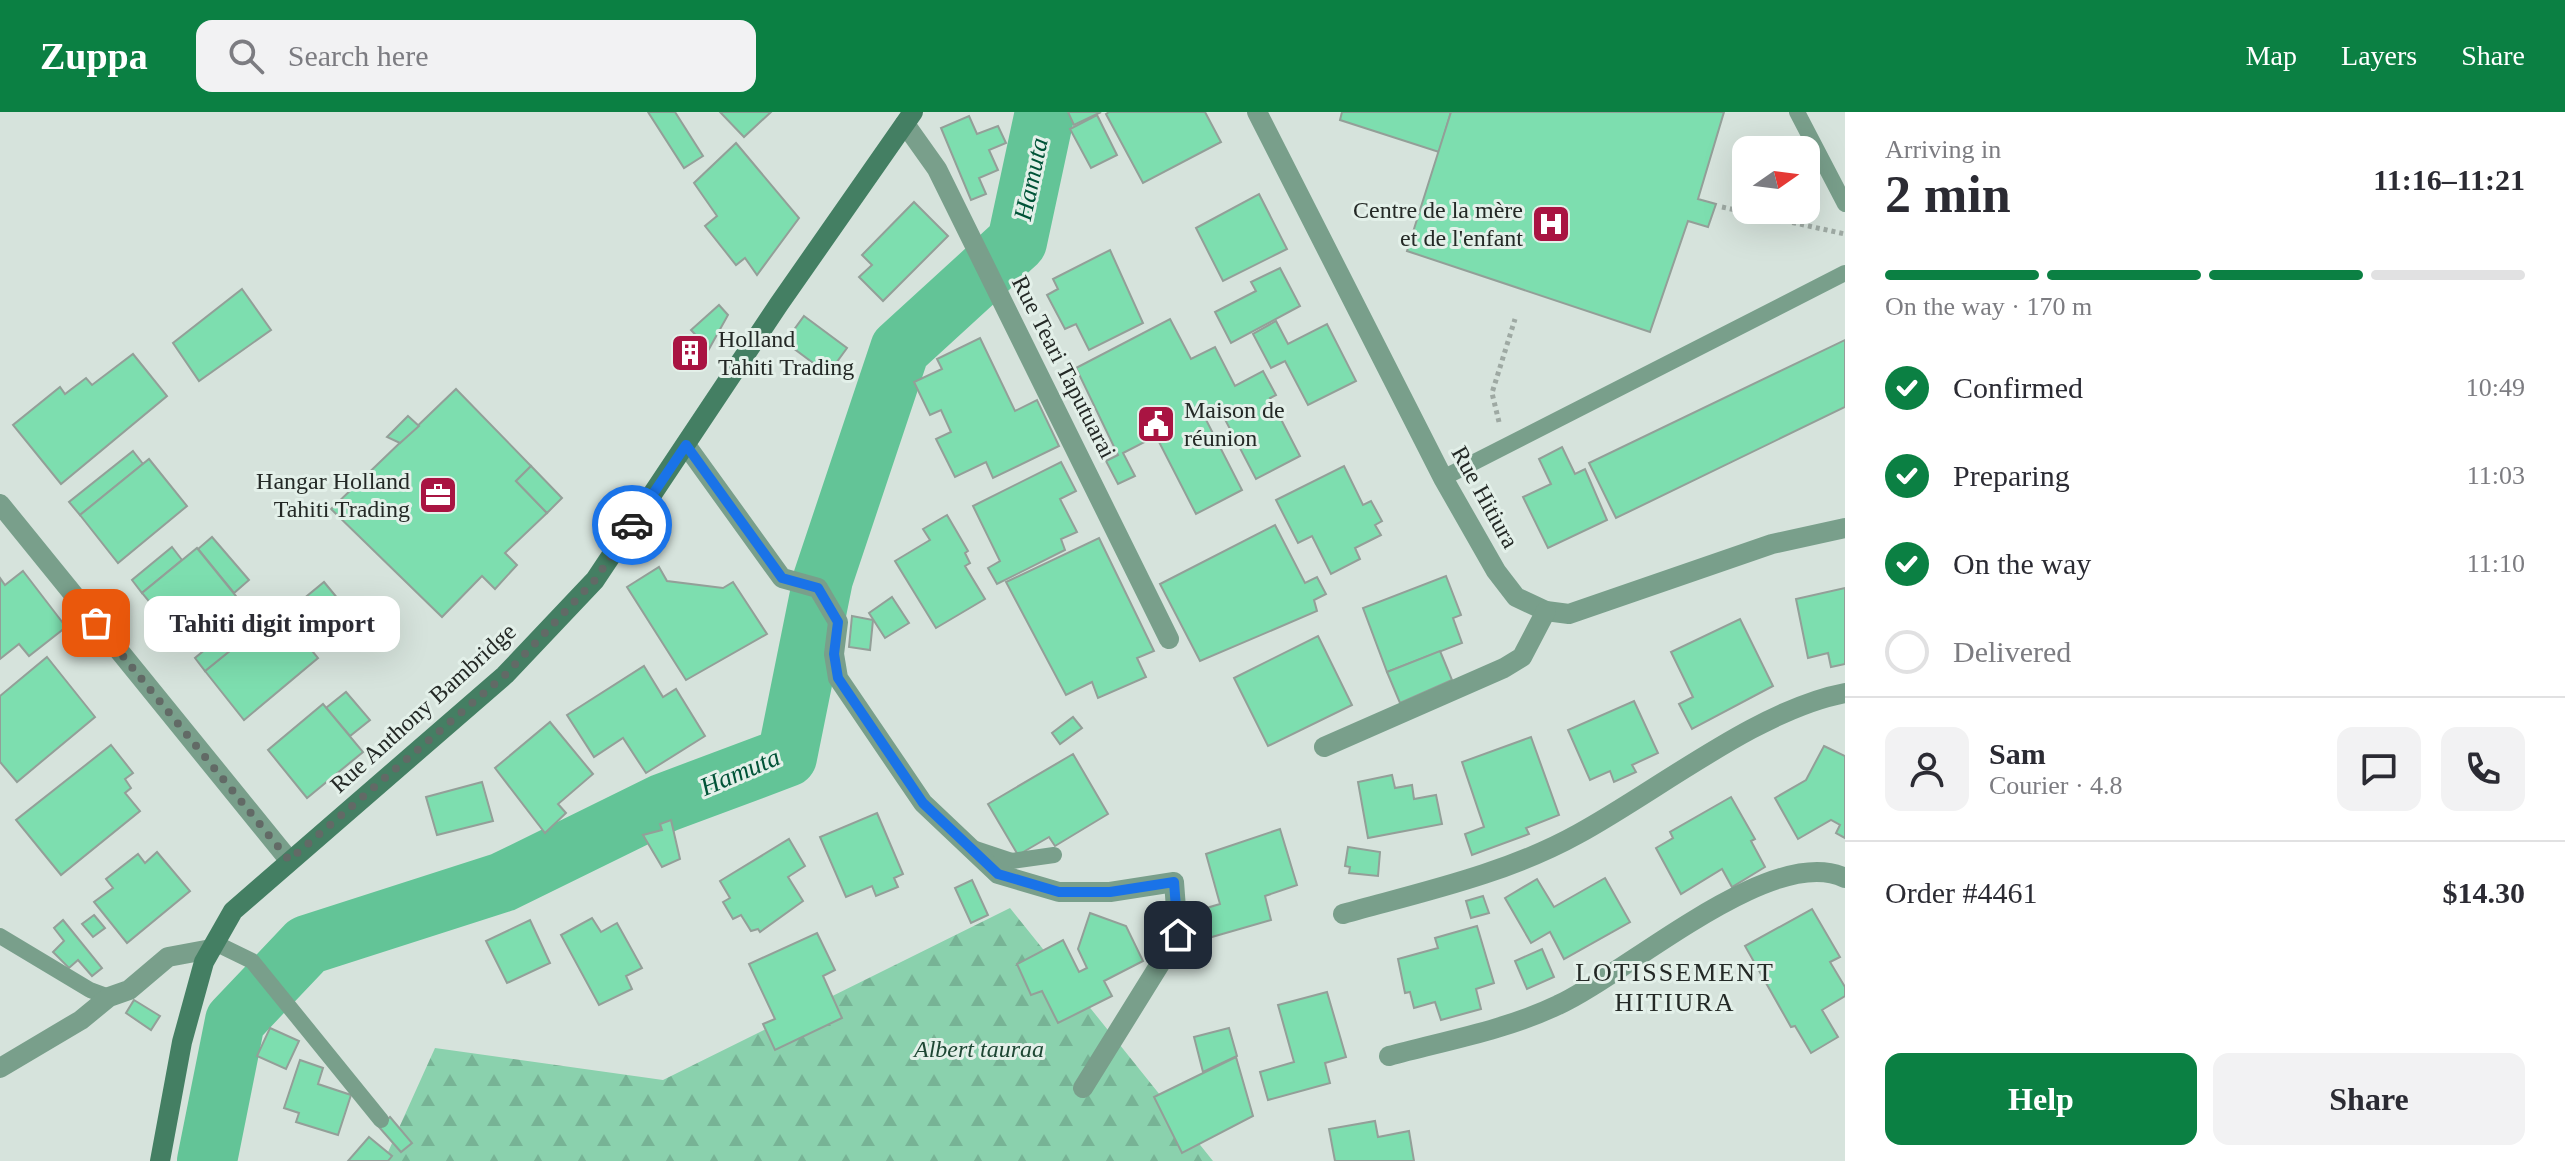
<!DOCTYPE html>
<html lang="en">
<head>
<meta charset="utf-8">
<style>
	:root { --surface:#fff; --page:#f2f2f3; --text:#2b2b33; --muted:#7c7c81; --line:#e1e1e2; --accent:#0b8043 }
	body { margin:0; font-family:"Times New Roman",serif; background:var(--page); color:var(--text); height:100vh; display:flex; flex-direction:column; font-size:30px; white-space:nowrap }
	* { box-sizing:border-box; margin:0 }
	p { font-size:26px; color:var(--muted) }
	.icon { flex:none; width:44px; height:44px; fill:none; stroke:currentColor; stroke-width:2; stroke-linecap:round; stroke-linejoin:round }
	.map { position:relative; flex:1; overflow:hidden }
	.sheet { display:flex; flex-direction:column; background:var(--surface); width:720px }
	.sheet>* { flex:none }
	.needle { width:52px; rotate:76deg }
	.buttons { position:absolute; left:1732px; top:24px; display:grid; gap:16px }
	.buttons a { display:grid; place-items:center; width:88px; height:88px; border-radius:16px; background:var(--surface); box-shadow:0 8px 32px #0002; font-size:40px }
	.pin { position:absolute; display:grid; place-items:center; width:68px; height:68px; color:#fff; margin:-34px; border-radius:16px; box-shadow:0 4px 12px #0006 }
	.courier { position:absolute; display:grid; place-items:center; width:80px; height:80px; margin:-40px; border:6px solid #1a73e8; border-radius:50%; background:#fff; color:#222; box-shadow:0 2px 10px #0007 }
	.bubble { position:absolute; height:56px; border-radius:16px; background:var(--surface); box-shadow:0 8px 32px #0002; font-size:26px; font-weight:800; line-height:56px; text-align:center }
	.head em { font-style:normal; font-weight:800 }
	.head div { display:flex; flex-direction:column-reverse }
	.head { display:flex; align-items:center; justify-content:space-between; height:136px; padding:0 40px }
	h1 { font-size:52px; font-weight:800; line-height:60px }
	.bar { display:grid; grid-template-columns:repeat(4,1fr); gap:12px 8px; align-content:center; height:96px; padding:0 40px }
	.bar i { height:10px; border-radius:6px; background:var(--line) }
	.bar .current { background:var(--accent) }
	.bar p { grid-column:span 4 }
	.line { display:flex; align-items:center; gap:20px; padding:0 40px; border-top:2px solid var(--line) }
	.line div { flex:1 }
	.round { display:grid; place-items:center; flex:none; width:84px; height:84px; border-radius:16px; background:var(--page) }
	ol { padding:0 40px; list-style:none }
	li { display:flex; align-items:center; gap:24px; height:88px }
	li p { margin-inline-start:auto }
	li .icon { padding:8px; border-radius:50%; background:var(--accent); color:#fff; stroke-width:4 }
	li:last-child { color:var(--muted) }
	li i { width:44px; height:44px; border:4px solid var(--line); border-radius:50% }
	.button { display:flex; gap:16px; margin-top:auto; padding:16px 40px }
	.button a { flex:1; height:92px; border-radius:16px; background:var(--accent); color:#fff; font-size:32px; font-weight:800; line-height:92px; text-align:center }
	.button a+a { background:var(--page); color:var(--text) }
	header { display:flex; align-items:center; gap:48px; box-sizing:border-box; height:112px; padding:0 40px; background:var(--accent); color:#fff }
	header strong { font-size:38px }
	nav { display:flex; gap:44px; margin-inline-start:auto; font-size:28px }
	.search { width:560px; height:72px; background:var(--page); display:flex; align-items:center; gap:20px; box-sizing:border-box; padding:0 28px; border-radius:16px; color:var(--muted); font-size:30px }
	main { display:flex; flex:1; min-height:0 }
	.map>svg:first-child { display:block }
</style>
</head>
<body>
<header>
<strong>Zuppa</strong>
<div class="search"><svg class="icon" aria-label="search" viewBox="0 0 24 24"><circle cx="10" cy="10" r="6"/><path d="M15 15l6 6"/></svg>Search here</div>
<nav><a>Map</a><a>Layers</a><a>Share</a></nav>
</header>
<main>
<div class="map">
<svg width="1845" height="1049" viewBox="0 0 1845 1049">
	<defs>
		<pattern id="forest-firs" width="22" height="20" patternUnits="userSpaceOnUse" patternTransform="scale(2)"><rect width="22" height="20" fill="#8ad1ad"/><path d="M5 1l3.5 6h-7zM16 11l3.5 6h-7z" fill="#77b395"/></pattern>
	</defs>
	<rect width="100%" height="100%" fill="#d6e3dc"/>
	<polygon fill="url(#forest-firs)" points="1010,796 1213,1049 384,1049 435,936 663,968"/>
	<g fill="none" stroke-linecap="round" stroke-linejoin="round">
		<polyline stroke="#63c497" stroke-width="60" points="207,1049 235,909 307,833 503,770 664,691 787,645 823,467 900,237 1017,130 1045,0"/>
	</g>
	<g fill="#7ddeaf" stroke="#939f98" stroke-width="2">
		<polygon points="648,0 675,0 703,44 684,56"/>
		<polygon points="720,0 771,0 744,25"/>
		<polygon points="1068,0 1101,0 1074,13"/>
		<polygon points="1109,0 1205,0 1221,30 1143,71 1106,2"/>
		<polygon points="1342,0 1451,0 1439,40 1340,8"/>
		<polygon points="1451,0 1724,0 1698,87 1716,92 1708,115 1688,109 1650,220 1407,139"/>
		<polygon points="1097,3 1117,43 1091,56 1070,17"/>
		<polygon points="969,4 977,22 998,14 1006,31 989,38 998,58 979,66 986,82 971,88 941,16"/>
		<polygon points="736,31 799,106 757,163 745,146 736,153 705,114 717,104 694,71"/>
		<polygon points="1259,82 1287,137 1223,169 1196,116"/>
		<polygon points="914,90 948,124 883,189 859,165 872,153 862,143"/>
		<polygon points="1110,138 1143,211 1089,238 1076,212 1065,217 1047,183 1058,177 1053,167"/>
		<polygon points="1280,156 1300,194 1231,231 1215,200 1256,179 1251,170"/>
		<polygon points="242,177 271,218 199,269 173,231"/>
		<polygon points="719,193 728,203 709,237 691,218"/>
		<polygon points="804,204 847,236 828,262 785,230"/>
		<polygon points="1170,207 1191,247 1215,235 1235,274 1263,259 1276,283 1270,286 1300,344 1256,367 1217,292 1202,300 1242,378 1196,402 1156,324 1123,341 1135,364 1118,372 1106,349 1118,343 1076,256"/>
		<polygon points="1276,209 1288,232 1327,212 1356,269 1308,293 1285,249 1271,256 1253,222"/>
		<polygon points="687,224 707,238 693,258 674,244"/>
		<polygon points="980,226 1015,299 1037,288 1059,334 993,366 986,350 955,365 936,327 951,320 941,298 930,303 914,270 942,257 937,247"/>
		<polygon points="1845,228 1845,295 1616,406 1589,351"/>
		<polygon points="133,242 167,284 61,372 13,313 60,275 65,282 86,266 92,273"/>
		<polygon points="456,277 531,354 516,369 547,401 505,441 517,453 495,477 482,464 442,505 331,397"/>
		<polygon points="408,304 419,314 400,331 387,325"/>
		<polygon points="1562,335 1575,362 1585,357 1607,408 1548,436 1523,385 1551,372 1539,347"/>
		<polygon points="133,339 143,352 80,403 69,390"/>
		<polygon points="149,347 187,394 118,451 80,403"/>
		<polygon points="1061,350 1076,379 1060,387 1077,420 1061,427 1065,438 997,472 988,456 1000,449 973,394"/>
		<polygon points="531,354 562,386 547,401 516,369"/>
		<polygon points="1344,354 1363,393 1371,389 1382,409 1375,413 1381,423 1355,436 1360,447 1331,462 1312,424 1298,431 1276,388"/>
		<polygon points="947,403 968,439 965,441 970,451 965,454 985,487 936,516 895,449 930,428 923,417"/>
		<polygon points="1275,413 1305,471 1317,465 1326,482 1314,488 1317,499 1200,549 1160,472"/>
		<polygon points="212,425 249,468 234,481 198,437"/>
		<polygon points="1099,426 1154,539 1137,546 1146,565 1098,586 1092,570 1066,583 1006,470"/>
		<polygon points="172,435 182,448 142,481 132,468"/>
		<polygon points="197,436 236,484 181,528 142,481"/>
		<polygon points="659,455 667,469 723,476 733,470 767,522 686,568 627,475"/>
		<polygon points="23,459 66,515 29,544 19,532 0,547 0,466 5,473"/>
		<polygon points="1446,464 1461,503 1453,506 1462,531 1387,560 1363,496"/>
		<polygon points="324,470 348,499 315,528 290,498"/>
		<polygon points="1845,476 1845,552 1831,555 1828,541 1808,546 1796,487"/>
		<polygon points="892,485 909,511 885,526 869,501"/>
		<polygon points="279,498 318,546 244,608 205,559"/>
		<polygon points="852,504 873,508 870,538 849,535"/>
		<polygon points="1740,507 1773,574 1692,617 1679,592 1693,585 1671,540"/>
		<polygon points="236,512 247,525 205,559 195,546"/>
		<polygon points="1318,524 1352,593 1268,634 1234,566"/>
		<polygon points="1440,539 1452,568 1400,591 1387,560"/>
		<polygon points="47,545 95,605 17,670 0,650 0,584"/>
		<polygon points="644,554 663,585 676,577 705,624 646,661 623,626 594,645 567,603"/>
		<polygon points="346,580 370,608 350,624 326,596"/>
		<polygon points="1634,589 1658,641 1632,653 1636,660 1614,670 1610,659 1590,668 1568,618"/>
		<polygon points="323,592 363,640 307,686 268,638"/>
		<polygon points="1073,605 1082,616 1060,632 1052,621"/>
		<polygon points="550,610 593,662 558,692 566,701 545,721 495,656"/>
		<polygon points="1531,625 1559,703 1526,716 1529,722 1472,743 1465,722 1484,715 1462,650"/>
		<polygon points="111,633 133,661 125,667 131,676 125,681 140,699 61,763 16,708"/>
		<polygon points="1824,634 1845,644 1845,726 1836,721 1840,713 1831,708 1798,727 1775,686 1806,668"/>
		<polygon points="1073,642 1108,702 1055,734 1049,725 1018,743 988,692"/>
		<polygon points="1392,663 1395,676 1412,673 1414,687 1436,683 1442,712 1368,726 1358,670"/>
		<polygon points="482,670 493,709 437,723 426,685"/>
		<polygon points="1731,685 1755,727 1751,729 1765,755 1732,775 1722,757 1681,782 1656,736 1673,726 1670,720"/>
		<polygon points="877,701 903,762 894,766 898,775 876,784 872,774 846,785 820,725"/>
		<polygon points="671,708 680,747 662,755 643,723 662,718 660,712"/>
		<polygon points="1280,717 1297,773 1265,784 1271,808 1205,827 1196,799 1220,792 1206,742"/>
		<polygon points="789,727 805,754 788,765 803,789 760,820 758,817 751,819 741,803 733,807 723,790 730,786 720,769"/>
		<polygon points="1348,735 1380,740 1378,764 1349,761 1350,755 1345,754"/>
		<polygon points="157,740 190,779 127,831 94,790 113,776 106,767 138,742 145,751"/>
		<polygon points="1605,766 1630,810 1564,847 1550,820 1531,831 1505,786 1537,767 1554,795"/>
		<polygon points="972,768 988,803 971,811 955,776"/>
		<polygon points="1483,784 1489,801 1471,806 1466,789"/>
		<polygon points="1812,797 1840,845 1830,850 1845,875 1845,884 1822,898 1838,925 1811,941 1795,914 1791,915 1745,834"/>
		<polygon points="1090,801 1126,814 1143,849 1104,869 1112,884 1058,911 1042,879 1031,883 1017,852 1063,828 1079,860 1087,856 1078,837"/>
		<polygon points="94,803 105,816 93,825 82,812"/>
		<polygon points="592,806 601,820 617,811 642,856 626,864 632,877 599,893 561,823"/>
		<polygon points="63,808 102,856 92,864 78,848 69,856 53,840 64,829 54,816"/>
		<polygon points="530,808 550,851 507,871 486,829"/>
		<polygon points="1477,814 1494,871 1476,877 1481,897 1441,908 1435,890 1414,896 1410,880 1405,881 1398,847 1438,836 1435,826"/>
		<polygon points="817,821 835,858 823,864 842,906 775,938 763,912 775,907 749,852"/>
		<polygon points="1542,837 1554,865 1527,877 1515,849"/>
		<polygon points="1327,880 1346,945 1325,951 1330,971 1268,988 1260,960 1294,950 1278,893"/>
		<polygon points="134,888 160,904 151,918 126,901"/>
		<polygon points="270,916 299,929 286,957 257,944"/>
		<polygon points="1229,916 1237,944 1203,960 1194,925"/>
		<polygon points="1236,945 1253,1004 1182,1041 1154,985"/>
		<polygon points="300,948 323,956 318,972 351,983 338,1023 296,1010 299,1001 284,996"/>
		<polygon points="390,1005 412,1031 401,1040 379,1015"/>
		<polygon points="1375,1009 1378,1025 1409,1019 1414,1049 1335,1049 1329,1017"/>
		<polygon points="369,1025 392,1044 388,1049 348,1049"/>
	</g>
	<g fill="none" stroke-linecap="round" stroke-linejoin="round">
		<g stroke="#9ea9a3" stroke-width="5" stroke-dasharray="4 4" stroke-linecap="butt">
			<polyline points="1722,95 1845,122"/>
			<polyline points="1499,310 1492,281 1515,207"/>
		</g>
		<g stroke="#799f8b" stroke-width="16">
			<polyline points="1797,0 1845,92"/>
			<polyline points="1443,366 1845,161"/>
			<polyline points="976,737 1012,749 1054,743"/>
			<polyline points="0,824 90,878 109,885"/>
			<polyline points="215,831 252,849 381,1008"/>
		</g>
		<g stroke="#799f8b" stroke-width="20">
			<polyline points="1257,0 1443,366 1496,459 1516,485 1546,499 1569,502 1772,432 1845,416"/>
			<polyline points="905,12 937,57 1169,527"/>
			<polyline points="686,333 782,466 818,476 838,510 834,542 838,566 923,691 998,762 1059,780 1110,780 1174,770 1178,823 1083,976"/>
			<polyline points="0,392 289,748"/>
			<polyline points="1324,635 1504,556 1522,545 1546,499"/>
			<path d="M1343 802C1422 780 1506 762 1578 722 1657 679 1759 597 1845 581"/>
			<path d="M1389 944C1444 929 1506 918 1558 893 1625 863 1773 730 1845 766"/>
			<polyline points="0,956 81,908 109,885 129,878 168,845 211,837"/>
		</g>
		<polyline stroke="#447f63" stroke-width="20" points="160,1049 182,930 204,850 233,799 505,563 595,468 779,192 913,0"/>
	</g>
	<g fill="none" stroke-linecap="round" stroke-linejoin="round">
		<polyline stroke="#626a66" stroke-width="8" stroke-dasharray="0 14.4" points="96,511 289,748 505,563 595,468 632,413"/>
		<polyline stroke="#1a73e8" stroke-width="10" points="632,413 686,333 782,466 818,476 838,510 834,542 838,566 923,691 998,762 1059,780 1110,780 1174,770 1178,823"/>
	</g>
	<defs>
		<symbol id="hospital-square" viewBox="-11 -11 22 22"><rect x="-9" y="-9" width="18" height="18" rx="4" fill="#a91442" stroke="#e3f0e9"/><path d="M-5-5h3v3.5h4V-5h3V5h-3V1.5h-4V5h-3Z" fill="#fff"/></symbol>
		<symbol id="building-square" viewBox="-11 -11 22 22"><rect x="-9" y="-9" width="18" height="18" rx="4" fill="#a91442" stroke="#e3f0e9"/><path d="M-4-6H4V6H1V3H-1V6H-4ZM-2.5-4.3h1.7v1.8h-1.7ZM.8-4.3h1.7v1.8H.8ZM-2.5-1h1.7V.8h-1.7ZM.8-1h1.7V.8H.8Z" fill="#fff"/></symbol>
		<symbol id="civic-square" viewBox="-11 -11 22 22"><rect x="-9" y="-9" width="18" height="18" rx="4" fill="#a91442" stroke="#e3f0e9"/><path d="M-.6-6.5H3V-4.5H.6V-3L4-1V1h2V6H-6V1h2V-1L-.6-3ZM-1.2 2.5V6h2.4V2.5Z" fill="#fff"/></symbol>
		<symbol id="office-square" viewBox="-11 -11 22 22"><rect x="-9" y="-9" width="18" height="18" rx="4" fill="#a91442" stroke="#e3f0e9"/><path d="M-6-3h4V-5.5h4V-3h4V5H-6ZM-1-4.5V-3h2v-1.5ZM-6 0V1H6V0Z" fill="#fff"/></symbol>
	</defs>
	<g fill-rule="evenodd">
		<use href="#hospital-square" x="1529" y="90" width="44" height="44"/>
		<use href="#building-square" x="668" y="219" width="44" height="44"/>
		<use href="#civic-square" x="1134" y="290" width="44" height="44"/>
		<use href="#office-square" x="416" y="361" width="44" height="44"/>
	</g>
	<g text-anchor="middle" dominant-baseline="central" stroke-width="6" stroke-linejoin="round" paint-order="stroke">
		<g font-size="24" fill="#242926" stroke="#e3f0e9" text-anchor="end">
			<text x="1523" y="98">Centre de la mère<tspan x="1523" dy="28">et de l'enfant</tspan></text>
			<text x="718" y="227" text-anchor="start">Holland<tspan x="718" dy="28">Tahiti Trading</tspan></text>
			<text x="1184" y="298" text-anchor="start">Maison de<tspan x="1184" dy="28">réunion</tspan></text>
			<text x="410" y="369">Hangar Holland<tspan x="410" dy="28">Tahiti Trading</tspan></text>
		</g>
		<g font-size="24" fill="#242926" stroke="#e3f0e9">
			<text transform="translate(1064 255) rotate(63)">Rue Teari Taputuarai</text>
			<text transform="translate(1485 385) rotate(61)">Rue Hitiura</text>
			<text transform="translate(423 596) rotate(-42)">Rue Anthony Bambridge</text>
		</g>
		<g font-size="24" font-style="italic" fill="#1d4633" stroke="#e3f0e9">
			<text x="979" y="937">Albert tauraa</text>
		</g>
		<g font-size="26" font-style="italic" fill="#005337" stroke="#e3f0e9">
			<text transform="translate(1031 67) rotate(-78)">Hamuta</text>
			<text transform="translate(740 660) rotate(-23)">Hamuta</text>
		</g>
		<g font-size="26" letter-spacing="2" fill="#242926" stroke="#e3f0e9">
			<text x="1675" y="860">LOTISSEMENT<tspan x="1675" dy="30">HITIURA</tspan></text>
		</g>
	</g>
</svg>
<div class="buttons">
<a><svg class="needle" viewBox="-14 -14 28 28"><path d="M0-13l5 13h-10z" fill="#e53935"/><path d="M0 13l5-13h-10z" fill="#7c7c81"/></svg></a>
</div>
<div class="pin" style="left:96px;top:511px;background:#ea580c"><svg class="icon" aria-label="bag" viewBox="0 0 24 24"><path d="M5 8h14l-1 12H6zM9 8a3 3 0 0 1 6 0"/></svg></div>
<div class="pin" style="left:1178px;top:823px;background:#1f2937"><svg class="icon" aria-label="home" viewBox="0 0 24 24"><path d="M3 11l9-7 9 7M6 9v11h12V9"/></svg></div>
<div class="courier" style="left:632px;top:413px"><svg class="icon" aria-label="car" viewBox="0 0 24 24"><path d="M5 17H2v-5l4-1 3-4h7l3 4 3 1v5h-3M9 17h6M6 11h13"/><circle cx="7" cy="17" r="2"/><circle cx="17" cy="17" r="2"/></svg></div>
<div class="bubble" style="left:144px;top:484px;width:256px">Tahiti digit import</div>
</div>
<section class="sheet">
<div class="head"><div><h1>2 min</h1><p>Arriving in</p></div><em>11:16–11:21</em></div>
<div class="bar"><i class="current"></i><i class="current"></i><i class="current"></i><i></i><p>On the way · 170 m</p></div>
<ol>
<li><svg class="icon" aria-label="check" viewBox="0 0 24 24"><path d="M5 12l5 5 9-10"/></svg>Confirmed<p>10:49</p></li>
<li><svg class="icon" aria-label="check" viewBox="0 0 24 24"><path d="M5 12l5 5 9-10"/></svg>Preparing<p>11:03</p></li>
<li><svg class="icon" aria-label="check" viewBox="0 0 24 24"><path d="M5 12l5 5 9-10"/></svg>On the way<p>11:10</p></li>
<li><i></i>Delivered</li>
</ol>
<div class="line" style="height:144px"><a class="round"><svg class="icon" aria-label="person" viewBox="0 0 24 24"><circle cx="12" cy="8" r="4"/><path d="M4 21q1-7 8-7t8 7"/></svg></a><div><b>Sam</b><p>Courier · 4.8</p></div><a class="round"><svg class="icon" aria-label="chat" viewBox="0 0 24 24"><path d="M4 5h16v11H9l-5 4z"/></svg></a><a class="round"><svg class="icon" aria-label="phone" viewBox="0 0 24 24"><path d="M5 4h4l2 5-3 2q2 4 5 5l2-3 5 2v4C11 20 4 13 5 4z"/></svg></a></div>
<div class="line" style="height:104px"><div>Order #4461</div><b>$14.30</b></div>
<div class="button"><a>Help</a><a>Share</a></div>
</section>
</main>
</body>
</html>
